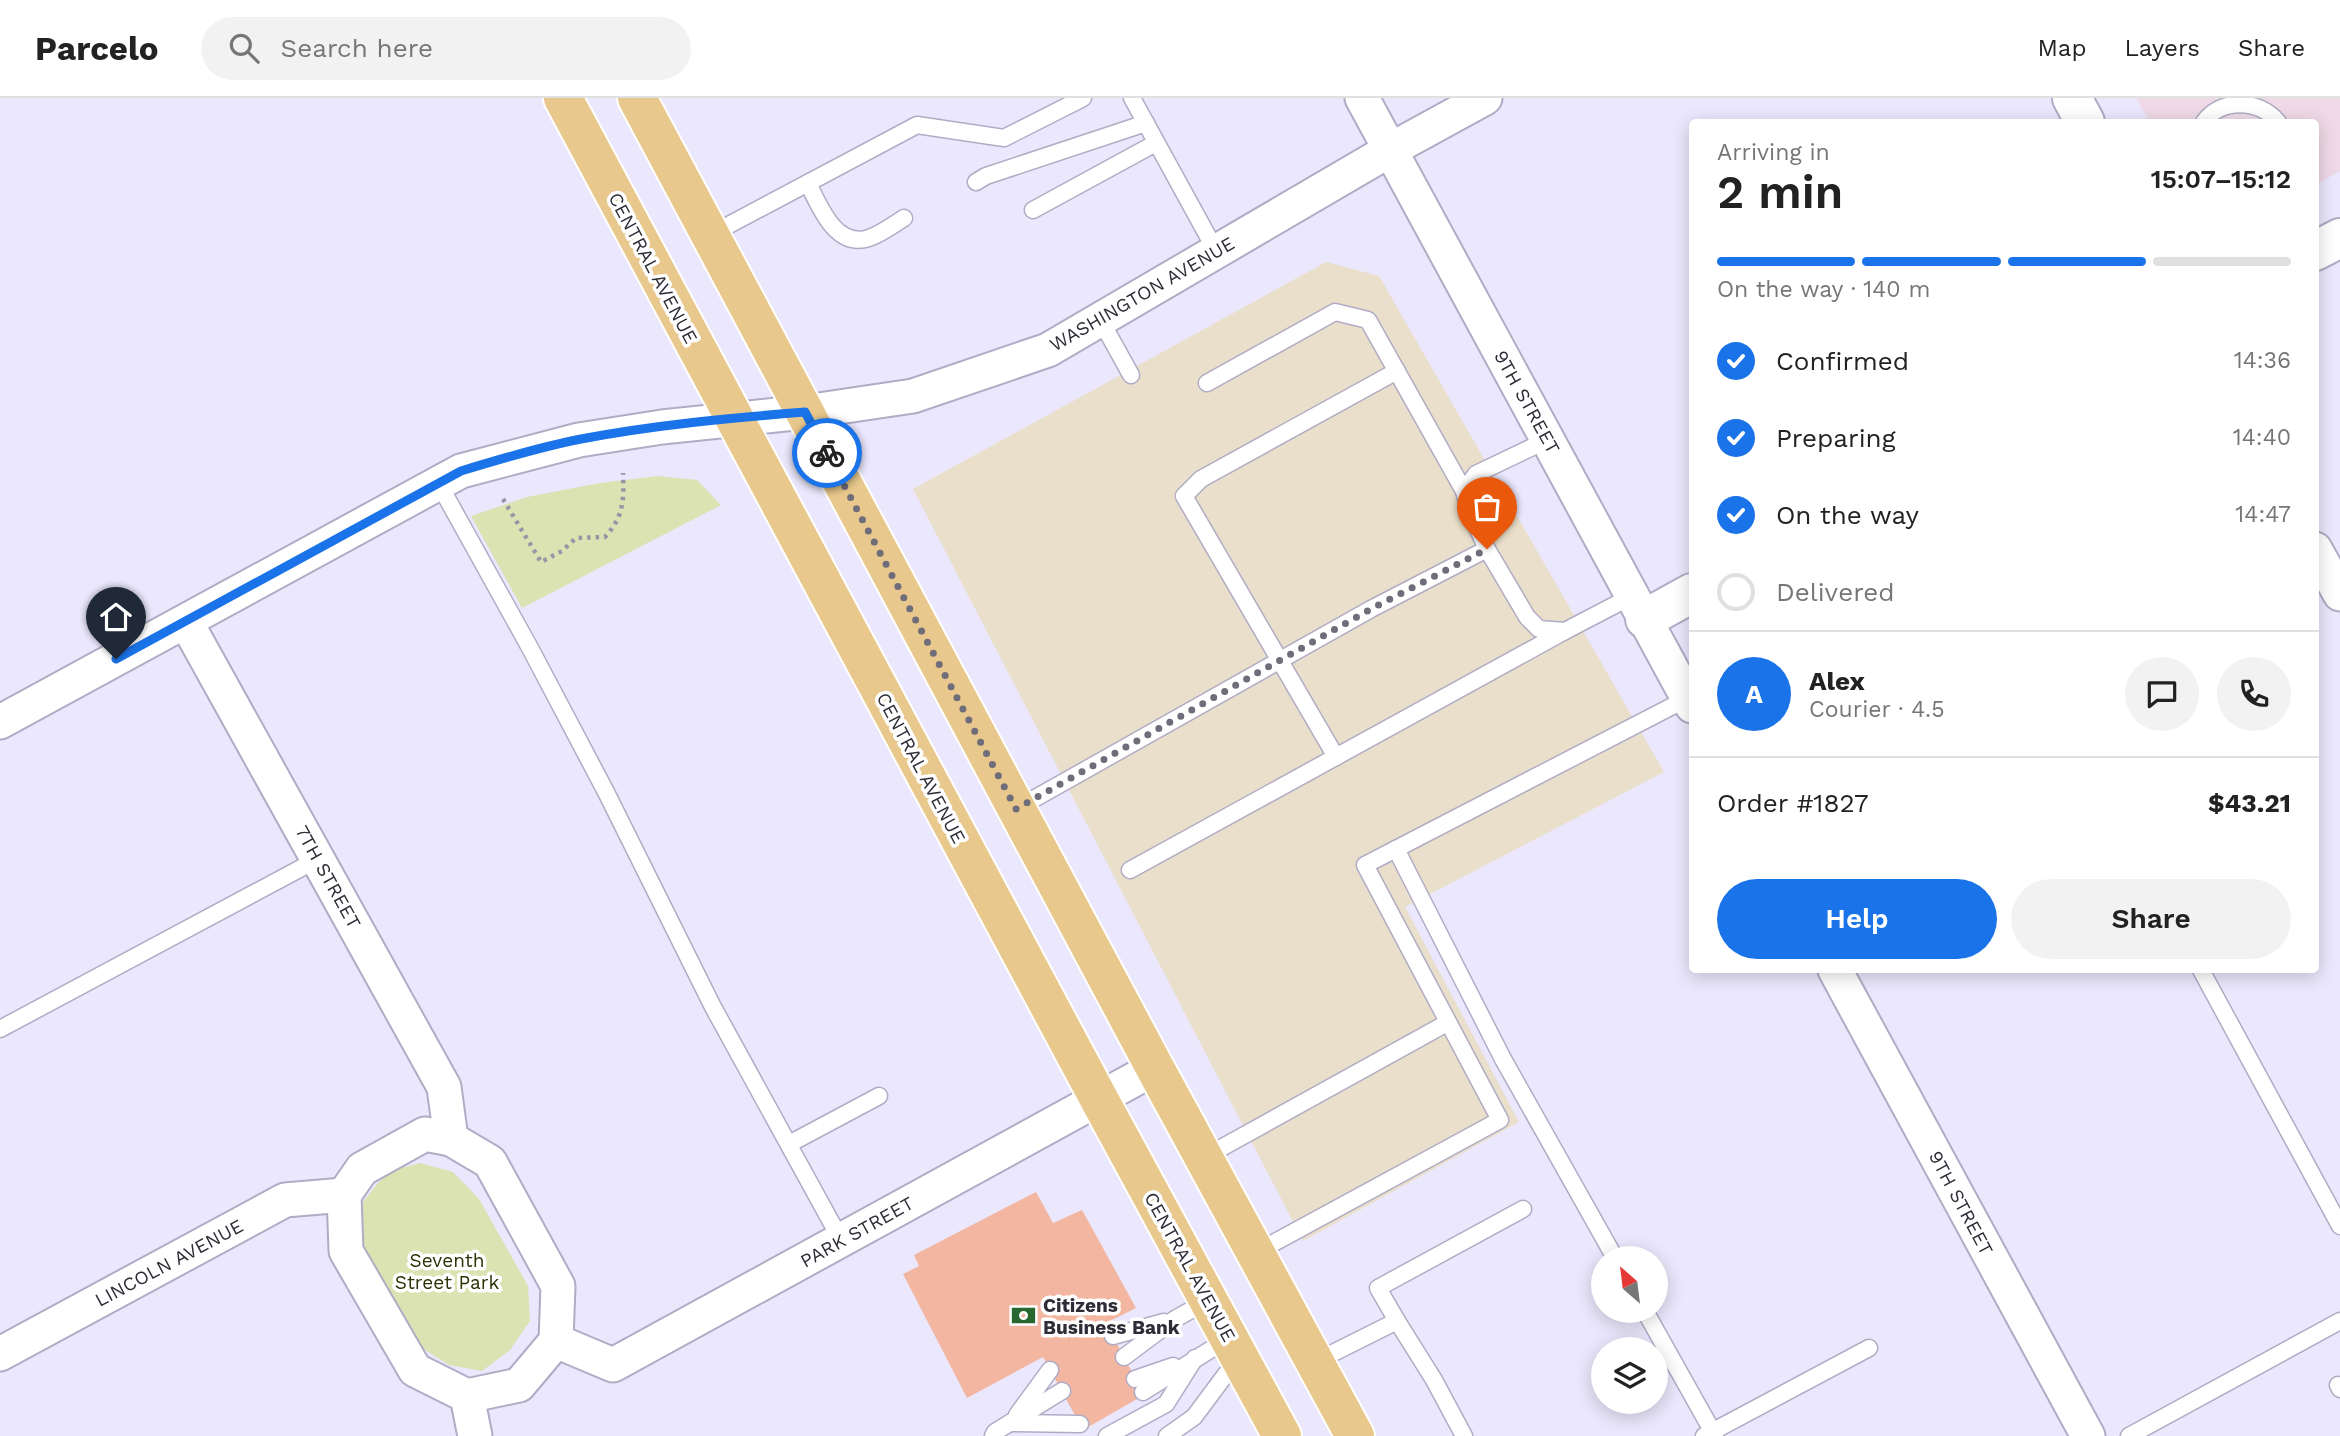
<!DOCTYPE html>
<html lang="en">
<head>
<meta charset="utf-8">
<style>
	:root { --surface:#fff; --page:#f2f2f2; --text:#222; --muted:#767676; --line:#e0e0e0; --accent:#1a73e8 }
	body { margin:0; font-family:"Work Sans",sans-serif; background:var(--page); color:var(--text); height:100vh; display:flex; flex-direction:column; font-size:26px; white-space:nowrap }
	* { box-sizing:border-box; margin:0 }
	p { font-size:23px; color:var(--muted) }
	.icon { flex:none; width:38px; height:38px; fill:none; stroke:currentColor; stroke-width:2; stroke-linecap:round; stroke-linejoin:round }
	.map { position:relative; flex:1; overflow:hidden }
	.side { position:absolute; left:1689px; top:21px; width:630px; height:854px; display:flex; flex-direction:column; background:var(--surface); border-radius:7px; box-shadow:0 4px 18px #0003 }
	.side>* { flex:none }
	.needle { width:46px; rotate:332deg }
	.tools { position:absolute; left:1591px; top:1148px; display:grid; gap:14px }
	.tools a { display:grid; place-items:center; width:77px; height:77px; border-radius:50%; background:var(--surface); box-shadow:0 4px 18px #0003; font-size:35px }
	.pin { position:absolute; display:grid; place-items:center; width:60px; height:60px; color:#fff; margin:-72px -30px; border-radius:50% 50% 50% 0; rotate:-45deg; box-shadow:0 0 7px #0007 }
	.pin .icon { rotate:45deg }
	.courier { position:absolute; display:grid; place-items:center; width:70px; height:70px; margin:-35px; border:5px solid #1a73e8; border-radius:50%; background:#fff; color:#222; box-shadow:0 2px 9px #0007 }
	.headline em { font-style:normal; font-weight:600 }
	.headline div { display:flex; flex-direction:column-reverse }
	.headline { display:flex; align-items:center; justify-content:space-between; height:119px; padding:0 28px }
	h1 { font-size:46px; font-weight:600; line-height:52px }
	.bar { display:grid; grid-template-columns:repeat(4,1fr); gap:10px 7px; align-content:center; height:84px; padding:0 28px }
	.bar i { height:9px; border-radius:5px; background:var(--line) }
	.bar .current { background:var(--accent) }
	.bar p { grid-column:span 4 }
	.line { display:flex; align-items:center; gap:18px; padding:0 28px; border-top:2px solid var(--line) }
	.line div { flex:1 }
	.round { display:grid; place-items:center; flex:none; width:74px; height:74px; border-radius:37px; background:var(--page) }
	ol { padding:0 28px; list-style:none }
	li { display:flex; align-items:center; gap:21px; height:77px }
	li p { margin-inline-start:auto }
	li .icon { padding:7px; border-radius:50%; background:var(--accent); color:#fff; stroke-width:4 }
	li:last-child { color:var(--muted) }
	li i { width:38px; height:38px; border:4px solid var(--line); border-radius:50% }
	.primary-button { display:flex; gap:14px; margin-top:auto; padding:14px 28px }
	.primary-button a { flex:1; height:80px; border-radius:42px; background:var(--accent); color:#fff; font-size:28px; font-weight:600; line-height:80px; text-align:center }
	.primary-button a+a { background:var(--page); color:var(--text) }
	header { display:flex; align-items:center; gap:42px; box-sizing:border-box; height:98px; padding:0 35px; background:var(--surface); border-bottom:2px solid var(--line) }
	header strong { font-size:33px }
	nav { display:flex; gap:38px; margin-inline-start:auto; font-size:24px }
	.search { width:490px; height:63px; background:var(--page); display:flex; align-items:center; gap:18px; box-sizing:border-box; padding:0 24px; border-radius:38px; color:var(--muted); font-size:26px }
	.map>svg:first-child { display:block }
</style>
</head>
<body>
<header>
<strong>Parcelo</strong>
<div class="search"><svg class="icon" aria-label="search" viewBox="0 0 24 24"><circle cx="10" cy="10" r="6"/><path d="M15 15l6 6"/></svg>Search here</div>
<nav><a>Map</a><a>Layers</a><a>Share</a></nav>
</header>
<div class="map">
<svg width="2340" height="1338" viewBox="0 0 2340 1338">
	<rect width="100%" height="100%" fill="#ebe7fc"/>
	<polygon fill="#eadfca" points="1326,164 1379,178 1664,674 1405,809 1519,1024 1303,1143 913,391"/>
	<polygon fill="#efd9e6" points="2136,0 2340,0 2340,73 2315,87 2315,24 2150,24"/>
	<g fill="#dae3b1">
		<polygon points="658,378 697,382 721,407 522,510 471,418 527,399 600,385"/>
		<polygon points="420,1065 453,1074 479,1101 528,1188 530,1223 510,1252 482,1273 449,1267 419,1248 390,1203 355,1129 362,1105 387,1074"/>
	</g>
	<polygon fill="#f2b6a1" points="1036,1094 1053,1125 1082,1112 1136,1210 1106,1225 1144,1297 1083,1332 1043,1259 967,1300 903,1176 919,1168 914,1157"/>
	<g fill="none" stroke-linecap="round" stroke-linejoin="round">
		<defs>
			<g id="service">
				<polyline points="1132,0 1216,153"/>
				<path d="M2204 24C2221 0 2259 1 2278 24"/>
				<polyline points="976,84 986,78 1146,25"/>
				<path d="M808 85C819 108 836 151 869 140 881 136 893 127 904 120"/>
				<polyline points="1033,112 1156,45"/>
				<polyline points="710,137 917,27 1004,40 1083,0"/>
				<polyline points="1100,221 1131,277"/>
				<polyline points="1207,285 1335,214 1368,222 1464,393"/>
				<polyline points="439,386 530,550 606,694 713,909 841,1142"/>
				<polyline points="1487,451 1527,519 1539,531 1565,533 1632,498"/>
				<polyline points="1336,659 1184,398 1201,381 1397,273"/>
				<polyline points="1016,711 1371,511 1487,451 1470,414 1464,393 1476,376 1547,342"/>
				<polyline points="1396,751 1503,961 1615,1160"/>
				<polyline points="1130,772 1565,533"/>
				<polyline points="2201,872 2340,1128"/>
				<polyline points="0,931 318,761"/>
				<polyline points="789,1046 879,998"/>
				<polyline points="1203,1060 1447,925"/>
				<polyline points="1255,1155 1500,1022 1365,767 1688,600"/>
				<polyline points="1645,1213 1715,1338"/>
				<polyline points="1397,1223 1378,1190 1523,1111"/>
				<polyline points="1113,1238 1164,1224"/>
				<polyline points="1124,1259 1175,1221 1209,1202"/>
				<polyline points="1315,1264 1397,1223 1434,1282 1464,1338"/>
				<polyline points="1135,1281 1173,1268"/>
				<polyline points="2338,1287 2340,1291"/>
				<polyline points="1143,1294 1229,1240"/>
				<polyline points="1017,1317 1050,1272"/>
				<polyline points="1011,1325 1080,1326"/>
				<polyline points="993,1338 995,1334 1062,1293"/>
				<polyline points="1107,1338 1166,1306 1195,1260"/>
				<polyline points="1167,1338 1194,1319 1238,1260"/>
				<polyline points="1704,1338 1869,1250"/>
				<polyline points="2129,1338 2340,1223"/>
			</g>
			<g id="minor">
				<polyline points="1362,0 1692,608"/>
				<polyline points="2315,451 2340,496"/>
				<polyline points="186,524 444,989 451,1041"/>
				<polyline points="0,624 461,373 579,342 662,329 805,314 913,298 1048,252 1390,52 1485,0"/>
				<polyline points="1835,872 2088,1338"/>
				<polygon points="425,1036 451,1041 490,1064 558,1188 556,1243 519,1287 467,1298 415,1272 346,1153 344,1097 362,1071"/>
				<polyline points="556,1243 613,1267 1155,970"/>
				<polyline points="0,1256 285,1102 344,1097"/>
				<polyline points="467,1298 475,1338"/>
			</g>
			<g id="tertiary">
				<polyline points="2072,0 2085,24"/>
				<polyline points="2315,153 2340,140"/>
				<polyline points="1645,521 1692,495"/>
			</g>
			<g id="primary">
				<polyline points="563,0 1099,1001 1282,1338"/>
				<polyline points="637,0 1155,970 1355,1338"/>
			</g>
		</defs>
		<use href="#service" stroke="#b1acc5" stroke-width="19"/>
		<use href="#minor" stroke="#b1acc5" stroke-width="37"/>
		<use href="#tertiary" stroke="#b1acc5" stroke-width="42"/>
		<use href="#primary" stroke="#fff" stroke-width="42"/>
		<path stroke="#9995a6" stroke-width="4.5" stroke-dasharray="3.5 5" stroke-linecap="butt" d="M503 401 541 464 562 453 576 440 605 439C624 418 624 402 623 375"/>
		<use href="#service" stroke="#fff" stroke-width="16"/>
		<use href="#minor" stroke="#fff" stroke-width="33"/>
		<use href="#tertiary" stroke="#fff" stroke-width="38"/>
		<use href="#primary" stroke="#e8c88c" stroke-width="38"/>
	</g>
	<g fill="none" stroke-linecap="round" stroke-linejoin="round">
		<polyline stroke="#706d7b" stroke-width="7" stroke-dasharray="0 12.6" points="827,355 1016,711 1371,511 1487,451"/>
		<path stroke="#1a73e8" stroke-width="9" d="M116 561 461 373C500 361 540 349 581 341 655 327 730 320 805 314L827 355"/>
	</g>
	<defs>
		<symbol id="bank-bare" viewBox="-9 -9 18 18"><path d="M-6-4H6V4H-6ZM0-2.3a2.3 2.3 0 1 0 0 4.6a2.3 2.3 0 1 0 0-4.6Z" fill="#286730" stroke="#fff" stroke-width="2.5" paint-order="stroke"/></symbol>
	</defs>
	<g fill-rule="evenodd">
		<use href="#bank-bare" x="1006" y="1200" width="35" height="35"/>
	</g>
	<g text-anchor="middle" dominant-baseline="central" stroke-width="7" stroke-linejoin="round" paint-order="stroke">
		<g font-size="19" fill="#2e2c36" stroke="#fff">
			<text transform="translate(653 170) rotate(62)">CENTRAL AVENUE</text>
			<text transform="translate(1142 196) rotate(-30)">WASHINGTON AVENUE</text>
			<text transform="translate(1527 304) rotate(61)">9TH STREET</text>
			<text transform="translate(921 670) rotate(62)">CENTRAL AVENUE</text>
			<text transform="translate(328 779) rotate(61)">7TH STREET</text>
			<text transform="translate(1961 1105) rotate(62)">9TH STREET</text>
			<text transform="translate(857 1134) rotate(-29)">PARK STREET</text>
			<text transform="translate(169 1165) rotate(-28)">LINCOLN AVENUE</text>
			<text transform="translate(1190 1169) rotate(61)">CENTRAL AVENUE</text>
		</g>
		<g font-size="19" fill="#2d3105" stroke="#fff">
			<text x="447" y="1162">Seventh<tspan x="447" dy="22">Street Park</tspan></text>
		</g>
		<g font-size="19" font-weight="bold" fill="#2e2c36" stroke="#fff" text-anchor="start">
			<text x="1043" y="1207">Citizens<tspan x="1043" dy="22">Business Bank</tspan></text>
		</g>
	</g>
</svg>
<div class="tools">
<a><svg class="needle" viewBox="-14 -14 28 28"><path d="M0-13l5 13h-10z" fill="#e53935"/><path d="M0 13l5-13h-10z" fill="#767676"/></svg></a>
<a><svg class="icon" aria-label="layers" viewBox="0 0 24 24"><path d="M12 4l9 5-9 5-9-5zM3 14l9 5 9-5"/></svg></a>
</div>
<div class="pin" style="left:1487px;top:451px;background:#ea580c"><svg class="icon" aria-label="bag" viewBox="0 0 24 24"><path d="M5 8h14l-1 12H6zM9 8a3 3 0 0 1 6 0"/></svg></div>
<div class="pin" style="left:116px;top:561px;background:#1f2937"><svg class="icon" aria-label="home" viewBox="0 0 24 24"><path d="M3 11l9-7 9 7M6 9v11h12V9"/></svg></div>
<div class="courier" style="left:827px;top:355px"><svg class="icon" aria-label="bike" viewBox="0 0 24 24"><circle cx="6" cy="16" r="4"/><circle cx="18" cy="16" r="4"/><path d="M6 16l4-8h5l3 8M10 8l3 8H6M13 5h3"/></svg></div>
<section class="side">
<div class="headline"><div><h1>2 min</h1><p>Arriving in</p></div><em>15:07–15:12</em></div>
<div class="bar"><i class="current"></i><i class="current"></i><i class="current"></i><i></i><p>On the way · 140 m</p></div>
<ol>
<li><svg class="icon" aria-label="check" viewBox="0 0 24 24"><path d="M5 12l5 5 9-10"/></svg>Confirmed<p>14:36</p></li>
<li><svg class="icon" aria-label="check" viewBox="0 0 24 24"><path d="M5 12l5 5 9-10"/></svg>Preparing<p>14:40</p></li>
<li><svg class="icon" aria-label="check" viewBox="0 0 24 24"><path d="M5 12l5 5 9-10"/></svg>On the way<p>14:47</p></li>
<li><i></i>Delivered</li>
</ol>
<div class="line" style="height:126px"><b class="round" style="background:var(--accent);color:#fff">A</b><div><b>Alex</b><p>Courier · 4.5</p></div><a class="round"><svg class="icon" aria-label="chat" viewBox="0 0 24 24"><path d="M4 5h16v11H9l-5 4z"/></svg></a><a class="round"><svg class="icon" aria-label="phone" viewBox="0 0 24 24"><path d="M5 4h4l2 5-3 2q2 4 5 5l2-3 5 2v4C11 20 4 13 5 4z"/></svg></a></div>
<div class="line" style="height:91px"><div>Order #1827</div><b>$43.21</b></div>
<div class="primary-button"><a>Help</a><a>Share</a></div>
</section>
</div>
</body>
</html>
